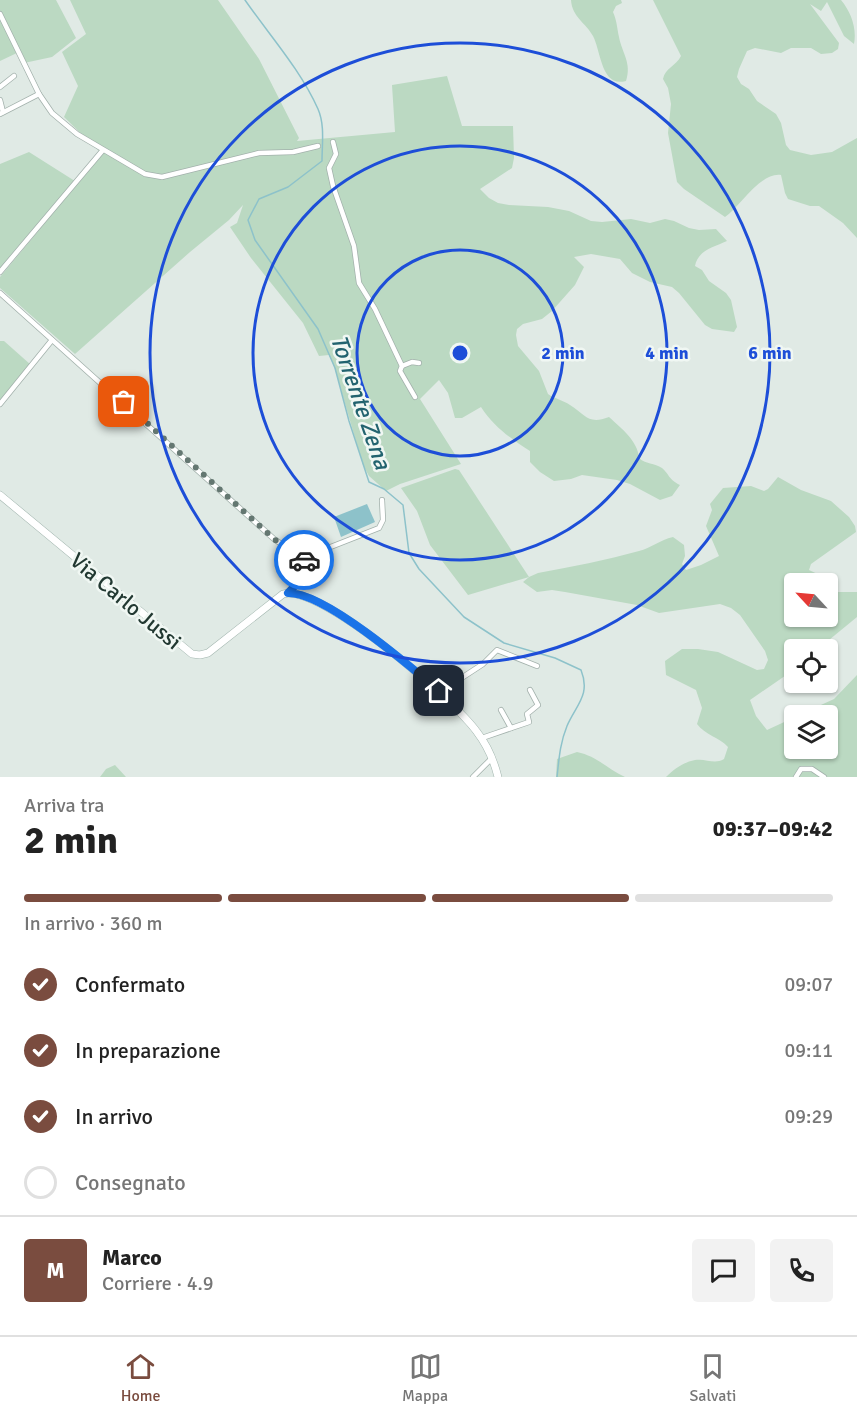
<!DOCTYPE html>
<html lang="it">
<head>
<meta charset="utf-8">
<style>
	:root { --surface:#fff; --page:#f2f2f2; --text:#222; --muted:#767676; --line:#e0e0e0; --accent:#7a4c3f }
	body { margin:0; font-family:Signika,sans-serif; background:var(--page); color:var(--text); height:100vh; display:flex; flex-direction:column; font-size:22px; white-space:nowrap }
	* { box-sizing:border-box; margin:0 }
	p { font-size:20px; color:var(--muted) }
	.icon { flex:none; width:33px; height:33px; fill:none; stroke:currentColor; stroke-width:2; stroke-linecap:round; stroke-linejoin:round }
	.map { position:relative; height:777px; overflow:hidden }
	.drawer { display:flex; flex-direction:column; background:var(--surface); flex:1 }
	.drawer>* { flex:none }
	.needle { width:39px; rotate:296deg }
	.fabs { position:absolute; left:784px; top:573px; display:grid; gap:12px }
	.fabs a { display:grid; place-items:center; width:54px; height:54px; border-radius:6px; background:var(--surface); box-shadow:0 2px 4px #0004; font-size:30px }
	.pin { position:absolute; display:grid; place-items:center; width:51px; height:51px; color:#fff; margin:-26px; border-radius:12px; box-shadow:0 3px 9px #0006 }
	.courier { position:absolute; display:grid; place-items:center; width:60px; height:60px; margin:-30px; border:4px solid #1a73e8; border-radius:50%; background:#fff; color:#222; box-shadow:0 2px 8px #0007 }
	.head em { font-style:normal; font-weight:700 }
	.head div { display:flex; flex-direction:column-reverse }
	.head { display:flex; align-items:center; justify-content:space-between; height:102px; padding:0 24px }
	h1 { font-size:39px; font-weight:700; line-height:45px }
	.bar { display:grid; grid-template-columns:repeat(4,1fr); gap:9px 6px; align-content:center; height:72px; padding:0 24px }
	.bar i { height:8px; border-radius:4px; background:var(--line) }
	.bar .selected { background:var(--accent) }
	.bar p { grid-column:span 4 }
	.line { display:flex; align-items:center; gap:15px; padding:0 24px; border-top:2px solid var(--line) }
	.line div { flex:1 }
	.round { display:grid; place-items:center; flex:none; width:63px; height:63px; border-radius:6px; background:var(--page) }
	ol { padding:0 24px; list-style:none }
	li { display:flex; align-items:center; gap:18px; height:66px }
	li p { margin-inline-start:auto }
	li .icon { padding:6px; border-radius:50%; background:var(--accent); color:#fff; stroke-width:4 }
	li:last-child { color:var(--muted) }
	li i { width:33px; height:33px; border:3px solid var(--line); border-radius:50% }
	.tabs { display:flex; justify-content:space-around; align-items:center; height:84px; border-top:2px solid var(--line); background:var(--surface); font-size:16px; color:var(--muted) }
	.tabs a { display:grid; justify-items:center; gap:3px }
	.tabs .selected { color:var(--accent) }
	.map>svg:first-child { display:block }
</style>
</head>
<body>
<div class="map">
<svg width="857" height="777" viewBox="0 0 857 777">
	<rect width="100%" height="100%" fill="#e0eae5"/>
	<g fill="#bbd9c2">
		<polygon points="0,0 56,0 76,38 52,57 24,63 19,52 0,61"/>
		<path d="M70 0H218L259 59 299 138 297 141 395 132 392 85 447 76 462 126H513L514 158 512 168 480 189 489 198 498 203 509 205 548 207 569 211 591 221 602 222 631 219 650 223 665 219 674 221 689 228 699 230 716 229 727 241C714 247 698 250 695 266L702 270 709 281 726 293 731 300 737 327 734 332 712 329 705 325 679 293 672 287 650 282 632 273 620 259 591 254 574 257 584 267 575 285 552 311 542 319 523 324 517 329 516 335 518 346 539 371 548 394C555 399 563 400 570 405 586 415 588 425 609 417 621 428 638 441 639 458 645 464 655 463 662 468 670 475 668 479 680 485L672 496 660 500 630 484 617 480 582 475 571 479 554 481 540 472 530 462V451C510 438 494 427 481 407L462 418H455L448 393 439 380 420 399 461 464 400 484 386 491 369 476 363 465 334 366 329 355 319 356 303 323 251 258 230 227 237 223 243 205 229 220 190 252 75 354 0 288V277L40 229 0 272V164L29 152 78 183 102 154 64 117 78 86 62 52 86 34Z"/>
		<path d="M571 0H621L622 3 616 6 613 12C617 21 617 28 619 37 622 53 632 63 626 81 601 88 601 51 593 36 586 23 572 17 571 0Z"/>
		<path d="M653 0H841C851 12 857 28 854 44L844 36 827 2 821 11 810 4 839 43 838 49 832 53 821 54 811 48H791L781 53 755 48 747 51 739 69 737 77 741 84 749 89 757 101 776 114 781 123 786 145 790 150 811 155 832 152 857 138V238L843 223 819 206H810L788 199 785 193 781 175C760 172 740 207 725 217L684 189 677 182 668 133 671 104 668 88 663 79C665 68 676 66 681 56Z"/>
		<polygon points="0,341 4,341 31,365 0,406"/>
		<polygon points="455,469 459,470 529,577 468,595 430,545 417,511 401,488"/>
		<path d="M778 477 801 490 831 501 849 517 855 526 856 532 811 564 809 570 826 578 827 583 795 584V616H828V586L832 592H857V617L818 649 795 650V669L750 700 756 716 767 730 795 717V748H828V716L799 715 834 699 857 675V777H666C674 769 684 762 695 760 706 758 714 765 724 759L728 747C719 737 705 735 697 724L702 708 696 690 666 675 665 661 682 649H698L718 652 757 670 764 669 768 660 765 651 740 615 731 608 720 604 659 613 637 605 565 592 552 590 537 592 523 582 529 577 538 573C571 567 606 560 639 551 651 548 660 540 673 537L684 545 685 556 682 564 686 570 701 565 719 556 706 526 712 510 710 504 723 488 751 486 764 491 768 489Z"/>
		<path d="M577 752C597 756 607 769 625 777H556L557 759Z"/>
		<polygon points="115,765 126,777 100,777 106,769"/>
	</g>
	<polygon fill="#8dc2ca" points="367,504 375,522 341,537 334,517"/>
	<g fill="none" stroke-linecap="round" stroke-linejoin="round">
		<path stroke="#8dc2ca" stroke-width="1.5" d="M245 0C270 36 300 69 318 109 325 125 322 144 322 161L288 187 259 199 248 220 255 240 318 329 335 368 349 421 369 482 384 489 403 505 409 553 419 569 464 617 504 643 555 658 581 670C591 695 576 705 567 726 560 743 559 759 557 777"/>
		<defs>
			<g id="street">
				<polyline points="0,14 39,94 52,113 77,134 145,174 162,177 259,153 293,152 318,146"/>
				<polyline points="0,87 14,76"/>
				<polyline points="0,100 3,112"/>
				<polyline points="0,114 39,94"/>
				<polyline points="333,142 336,154 329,168 333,186 354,246 359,283 375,309 402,366 400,371 415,397"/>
				<polyline points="0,272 103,150"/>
				<polyline points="0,293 274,539 314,566"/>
				<polyline points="402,366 412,362 419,363"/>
				<polyline points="0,404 52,340"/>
				<polyline points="288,593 328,548 379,528 383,520 382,500"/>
				<polyline points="440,692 483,664 497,650 537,666"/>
				<polyline points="501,710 511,728"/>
				<polyline points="482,738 529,722 527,714 538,705 530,690"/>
				<polyline points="473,777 491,759"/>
				<polyline points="796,777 801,769 812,769 824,777"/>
			</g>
			<path id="secondary" d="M0 495 192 654 200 655 208 653 283 594C320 583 454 700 477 732 487 745 494 761 498 777"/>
		</defs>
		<use href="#street" stroke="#a3b1ac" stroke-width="6"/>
		<use href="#secondary" stroke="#a0b4ad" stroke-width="8"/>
		<use href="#street" stroke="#fff" stroke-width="4.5"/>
		<use href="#secondary" stroke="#fff" stroke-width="7"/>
	</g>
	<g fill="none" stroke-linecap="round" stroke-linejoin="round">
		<polyline stroke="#647771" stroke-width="6" stroke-dasharray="0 10.8" points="124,402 274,539 304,560"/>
		<path stroke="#1a73e8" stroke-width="8" d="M304 560 314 566 288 593C324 592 410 666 439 691"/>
	</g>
	<g fill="none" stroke="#1d4ed8" stroke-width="3">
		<circle cx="460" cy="353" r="103"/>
		<circle cx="460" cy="353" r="207"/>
		<circle cx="460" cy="353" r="310"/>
	</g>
	<g text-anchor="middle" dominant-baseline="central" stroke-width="5" stroke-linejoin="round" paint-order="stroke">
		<g font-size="22" fill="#223932" stroke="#f0f7f3">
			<text transform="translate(126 601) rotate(40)">Via Carlo Jussi</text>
		</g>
		<g font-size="24" font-style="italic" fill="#22636f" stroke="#f0f7f3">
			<text transform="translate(361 402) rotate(71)">Torrente Zena</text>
		</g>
	</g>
	<circle cx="460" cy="353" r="9" fill="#1d4ed8" stroke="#f0f7f3" stroke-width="3"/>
	<g font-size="18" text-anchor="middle" font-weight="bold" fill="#1d4ed8" stroke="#f0f7f3" stroke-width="5" stroke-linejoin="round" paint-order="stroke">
		<text x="563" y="359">2 min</text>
		<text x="667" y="359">4 min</text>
		<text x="770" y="359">6 min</text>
	</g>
</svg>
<div class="fabs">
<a><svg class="needle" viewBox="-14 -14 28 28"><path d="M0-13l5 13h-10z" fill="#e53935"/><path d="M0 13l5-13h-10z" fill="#767676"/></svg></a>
<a><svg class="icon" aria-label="locate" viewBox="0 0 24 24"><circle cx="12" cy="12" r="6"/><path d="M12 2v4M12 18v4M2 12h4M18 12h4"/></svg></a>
<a><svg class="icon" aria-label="layers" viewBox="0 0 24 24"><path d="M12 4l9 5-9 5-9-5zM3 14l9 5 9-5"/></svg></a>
</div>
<div class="pin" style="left:124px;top:402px;background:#ea580c"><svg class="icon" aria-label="bag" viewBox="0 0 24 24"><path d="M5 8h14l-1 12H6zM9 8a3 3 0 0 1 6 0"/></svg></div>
<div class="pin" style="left:439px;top:691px;background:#1f2937"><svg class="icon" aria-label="home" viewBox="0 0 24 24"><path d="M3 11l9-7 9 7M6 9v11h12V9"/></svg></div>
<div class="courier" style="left:304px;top:560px"><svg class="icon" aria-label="car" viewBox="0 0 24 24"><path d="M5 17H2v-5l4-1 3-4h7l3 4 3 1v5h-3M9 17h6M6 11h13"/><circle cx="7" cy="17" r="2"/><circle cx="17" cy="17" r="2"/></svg></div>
</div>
<section class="drawer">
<div class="head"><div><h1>2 min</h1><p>Arriva tra</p></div><em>09:37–09:42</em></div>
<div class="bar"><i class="selected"></i><i class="selected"></i><i class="selected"></i><i></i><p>In arrivo · 360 m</p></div>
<ol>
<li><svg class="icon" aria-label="check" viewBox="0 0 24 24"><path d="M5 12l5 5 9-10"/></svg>Confermato<p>09:07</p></li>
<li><svg class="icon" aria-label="check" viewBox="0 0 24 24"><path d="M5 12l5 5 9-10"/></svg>In preparazione<p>09:11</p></li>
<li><svg class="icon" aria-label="check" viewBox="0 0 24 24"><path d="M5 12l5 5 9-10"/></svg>In arrivo<p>09:29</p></li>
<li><i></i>Consegnato</li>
</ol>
<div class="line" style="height:108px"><b class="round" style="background:var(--accent);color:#fff">M</b><div><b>Marco</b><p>Corriere · 4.9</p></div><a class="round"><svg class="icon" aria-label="chat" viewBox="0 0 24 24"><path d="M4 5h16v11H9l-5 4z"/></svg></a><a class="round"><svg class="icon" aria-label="phone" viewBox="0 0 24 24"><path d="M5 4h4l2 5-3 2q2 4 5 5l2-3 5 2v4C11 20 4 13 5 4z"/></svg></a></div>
</section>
<nav class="tabs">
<a class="selected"><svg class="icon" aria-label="home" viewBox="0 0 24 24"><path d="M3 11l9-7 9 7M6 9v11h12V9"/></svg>Home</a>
<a><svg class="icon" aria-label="map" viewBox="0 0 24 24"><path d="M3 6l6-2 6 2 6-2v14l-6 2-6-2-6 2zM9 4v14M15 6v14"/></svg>Mappa</a>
<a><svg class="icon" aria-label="saved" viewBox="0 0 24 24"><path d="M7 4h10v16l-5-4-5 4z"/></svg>Salvati</a>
</nav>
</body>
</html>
